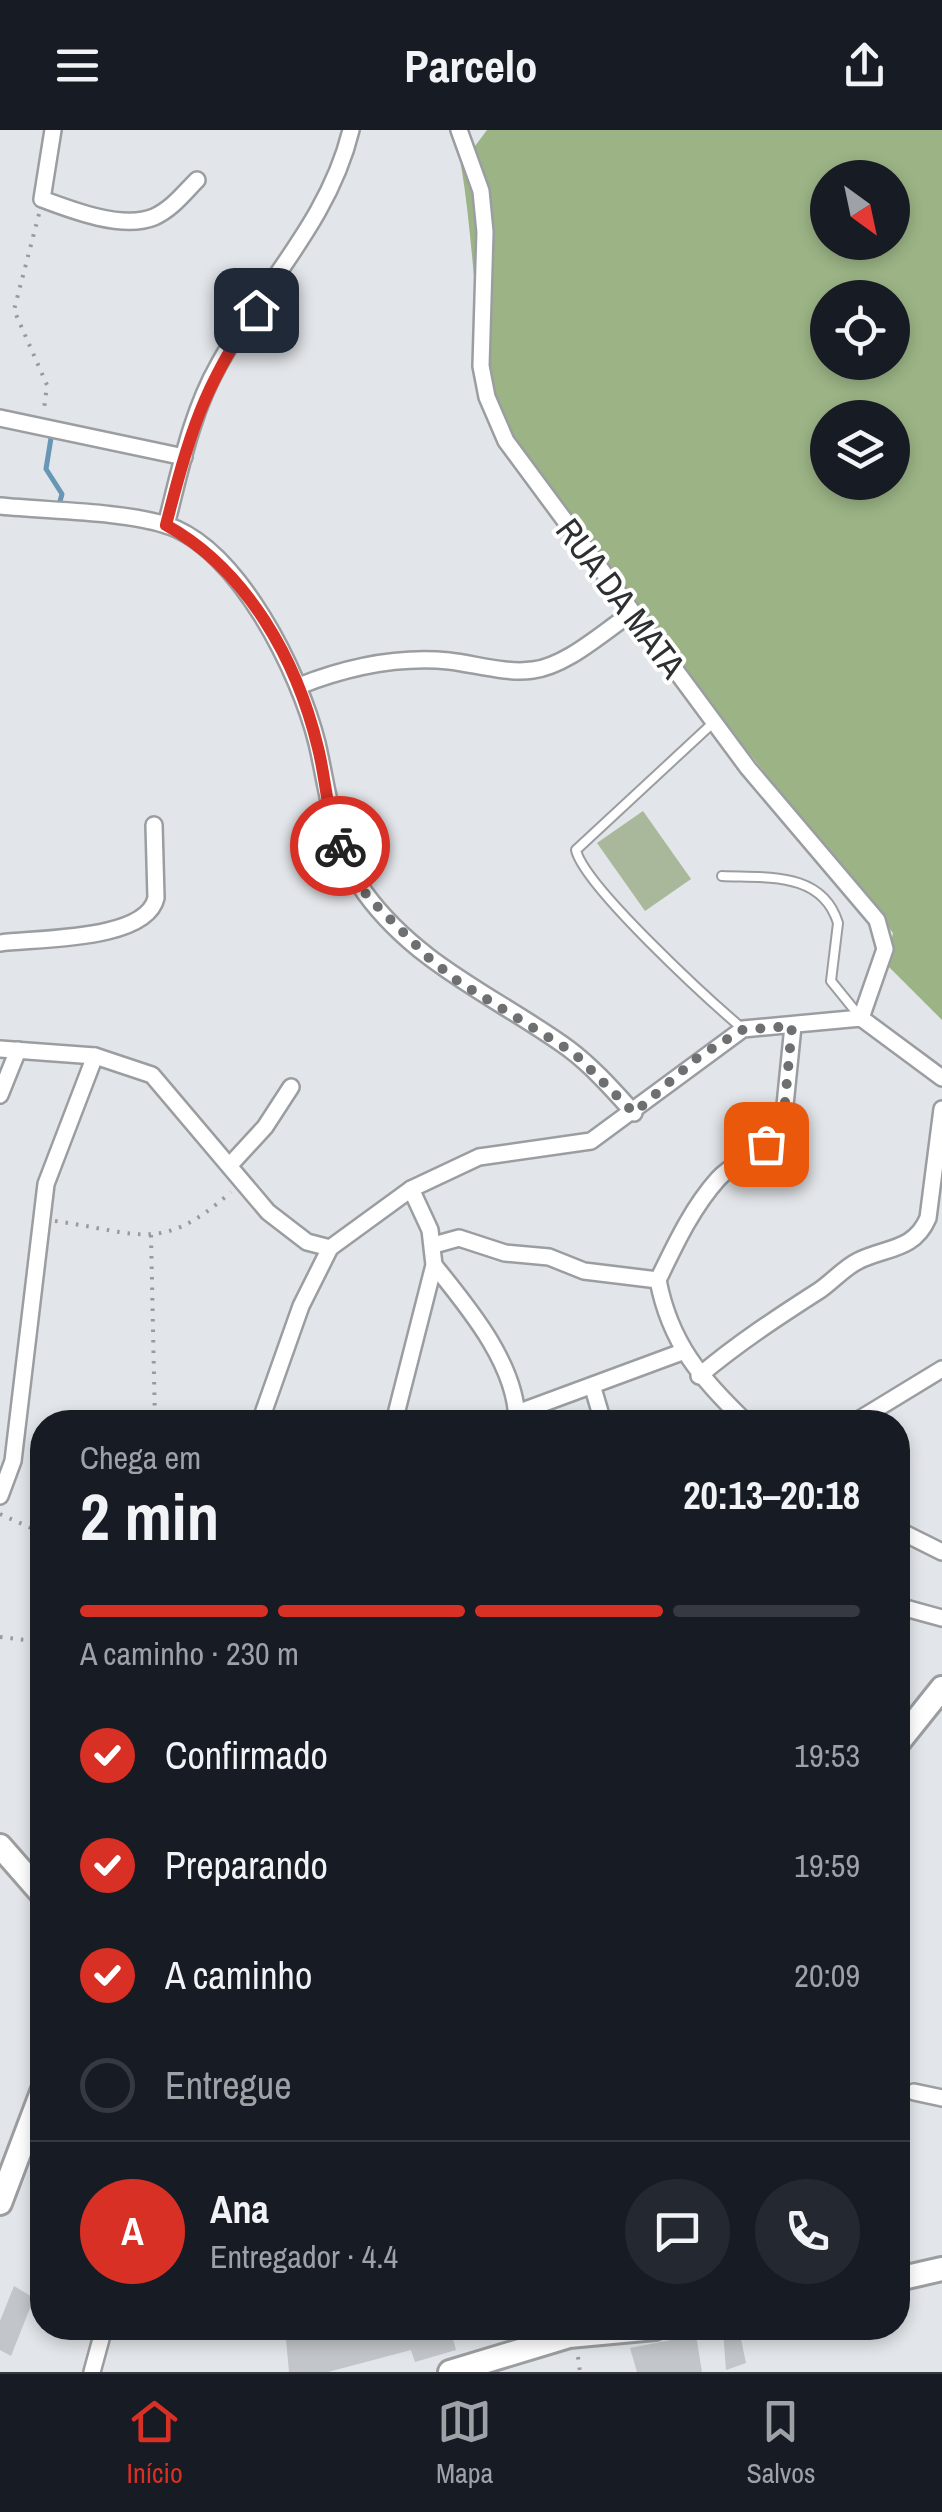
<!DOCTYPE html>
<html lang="pt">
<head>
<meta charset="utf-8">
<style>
	:root { --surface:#171b24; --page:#242831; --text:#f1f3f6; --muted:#9ea1a6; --line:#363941; --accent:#d93025 }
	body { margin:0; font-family:"Archivo Narrow",sans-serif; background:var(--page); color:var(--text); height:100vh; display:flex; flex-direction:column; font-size:38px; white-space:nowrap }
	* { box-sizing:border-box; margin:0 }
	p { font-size:32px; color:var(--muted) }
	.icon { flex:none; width:55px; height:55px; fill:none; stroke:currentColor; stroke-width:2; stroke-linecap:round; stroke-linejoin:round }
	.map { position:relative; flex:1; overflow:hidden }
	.side { position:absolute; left:30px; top:1280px; width:880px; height:930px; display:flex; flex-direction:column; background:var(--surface); border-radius:40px; box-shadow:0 5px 15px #0003 }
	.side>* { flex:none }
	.needle { width:65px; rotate:147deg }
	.tools { position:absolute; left:810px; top:30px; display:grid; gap:20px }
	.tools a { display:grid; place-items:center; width:100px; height:100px; border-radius:50%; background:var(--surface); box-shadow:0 5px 15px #0003; font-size:50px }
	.pin { position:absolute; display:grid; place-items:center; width:85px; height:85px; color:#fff; margin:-42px; border-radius:20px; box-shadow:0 5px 15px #0006 }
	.courier { position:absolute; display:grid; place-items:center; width:100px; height:100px; margin:-50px; border:8px solid #d93025; border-radius:50%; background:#fff; color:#222; box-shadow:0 2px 12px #0007 }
	.head em { font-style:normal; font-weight:700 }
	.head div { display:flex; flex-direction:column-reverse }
	.head { display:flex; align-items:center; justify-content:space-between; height:170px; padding:0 50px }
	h1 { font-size:65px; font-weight:700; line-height:75px }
	.bar { display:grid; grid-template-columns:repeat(4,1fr); gap:15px 10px; align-content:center; height:120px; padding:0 50px }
	.bar i { height:12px; border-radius:8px; background:var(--line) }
	.bar .active { background:var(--accent) }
	.bar p { grid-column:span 4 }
	.line { display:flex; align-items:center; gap:25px; padding:0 50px; border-top:2px solid var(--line) }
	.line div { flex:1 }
	.round { display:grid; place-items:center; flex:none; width:105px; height:105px; border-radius:52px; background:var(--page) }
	ol { padding:0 50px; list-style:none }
	li { display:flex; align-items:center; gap:30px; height:110px }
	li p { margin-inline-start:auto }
	li .icon { padding:10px; border-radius:50%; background:var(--accent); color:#fff; stroke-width:4 }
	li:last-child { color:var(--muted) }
	li i { width:55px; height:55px; border:5px solid var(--line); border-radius:50% }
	header { display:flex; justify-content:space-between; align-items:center; height:130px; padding:0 50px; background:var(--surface); font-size:45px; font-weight:700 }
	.menu { display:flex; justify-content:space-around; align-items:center; height:140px; border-top:2px solid var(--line); background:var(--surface); font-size:28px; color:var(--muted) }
	.menu a { display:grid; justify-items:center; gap:5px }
	.menu .active { color:var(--accent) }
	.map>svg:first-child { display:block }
</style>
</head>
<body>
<header><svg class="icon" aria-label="menu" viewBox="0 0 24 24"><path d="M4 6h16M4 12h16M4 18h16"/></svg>Parcelo<svg class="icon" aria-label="share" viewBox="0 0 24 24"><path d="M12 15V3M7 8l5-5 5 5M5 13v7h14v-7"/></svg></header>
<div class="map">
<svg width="942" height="2242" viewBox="0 0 942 2242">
	<rect width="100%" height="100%" fill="#e2e5e9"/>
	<polygon fill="#a9b89b" points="643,681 691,749 645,781 597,713"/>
	<path fill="#9bb385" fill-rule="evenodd" d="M487 0H942V890L886 834 893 803 530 349C469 249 480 147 461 35ZM828 48H892V112H828ZM828 168H892V232H828ZM828 288H892V352H828Z"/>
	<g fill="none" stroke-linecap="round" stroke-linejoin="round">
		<polyline stroke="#6797b5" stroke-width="5" points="51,308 46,339 62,364 59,375"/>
	</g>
	<g fill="#c2c5c9">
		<polygon points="14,2156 34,2168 11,2226 0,2220 0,2191"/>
		<polygon points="285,2198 450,2198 456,2220 415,2232 411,2220 328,2242 289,2242"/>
		<polygon points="739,2200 746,2233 726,2240 723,2201"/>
		<polygon points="696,2205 702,2242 637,2242 630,2218"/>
	</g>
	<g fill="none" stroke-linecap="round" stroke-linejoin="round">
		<defs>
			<g id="lane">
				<path d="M714 592 576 720C584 756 710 871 743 899"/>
				<path d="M722 746C766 748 822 741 838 793L831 851 861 888"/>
			</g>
			<g id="street">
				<path d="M53 0 42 69C71 80 123 100 154 87 172 79 184 63 197 50"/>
				<polyline points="459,0 481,61 485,102 481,236 487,267 506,311 748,638 877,790 885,819 861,888"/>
				<polyline points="0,288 184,327"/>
				<path d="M0 376C48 381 122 381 166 395 239 418 300 544 317 613 329 665 333 719 365 763 418 836 499 868 569 919 593 937 614 961 634 983"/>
				<path d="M166 395C180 341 191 283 219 234 263 154 329 91 351 0"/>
				<path d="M299 556C347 537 397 526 449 531 475 534 507 544 533 540 567 536 604 501 632 483"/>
				<path d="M0 813C38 808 146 811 156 768L154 695"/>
				<polyline points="0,919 95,926 152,945 268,1082 307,1112 330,1118"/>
				<polyline points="0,965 18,920"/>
				<polyline points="230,1035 265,997 291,957"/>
				<polyline points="434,1115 459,1108 505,1123 549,1127 584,1141 658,1150"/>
				<path d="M434 1135C468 1177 517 1235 517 1292"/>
				<path d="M699 1246C738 1213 778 1187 820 1160 833 1151 844 1138 858 1131 886 1117 914 1121 928 1088L942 979"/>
				<polyline points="593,1258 603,1292"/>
				<polyline points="517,1283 682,1222"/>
				<polyline points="260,1292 301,1176 330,1118 411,1059 479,1027 591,1011 743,899 861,888 942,948"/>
				<polyline points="394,1292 434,1135 430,1100 411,1059"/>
				<path d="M746 1292C701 1249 670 1213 658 1150 675 1115 692 1078 718 1049 737 1028 771 1020 783 995L793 896"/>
				<polyline points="855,1292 942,1239"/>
				<polyline points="0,1366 13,1331 46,1054 95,926"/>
				<polyline points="898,1400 942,1422"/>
				<polyline points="898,1476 942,1488"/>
				<polyline points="914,1962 942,1968"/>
				<polyline points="92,2242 104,2198"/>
			</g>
			<g id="secondary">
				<polyline points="898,1613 942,1558"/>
				<polyline points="0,1716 42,1764"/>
				<polyline points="0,2073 42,1962"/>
				<polyline points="898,2149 942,2139"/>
				<polyline points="450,2242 569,2206 655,2198"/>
			</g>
		</defs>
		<use href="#lane" stroke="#9b9ea1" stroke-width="12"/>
		<use href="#street" stroke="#9b9ea1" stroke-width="20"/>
		<use href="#secondary" stroke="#9b9ea1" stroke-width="28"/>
		<g stroke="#989a9e" stroke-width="4" stroke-dasharray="2.5 8" stroke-linecap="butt">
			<polyline points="39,84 14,180 47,255 44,279"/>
			<path d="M55 1091C141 1103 161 1124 231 1062"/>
			<polyline points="151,1105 155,1292"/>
			<polyline points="0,1384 42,1403"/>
			<polyline points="0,1507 42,1512"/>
			<polyline points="578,2227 580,2242"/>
		</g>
		<use href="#lane" stroke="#fff" stroke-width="8"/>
		<use href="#street" stroke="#fff" stroke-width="15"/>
		<use href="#secondary" stroke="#fff" stroke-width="22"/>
	</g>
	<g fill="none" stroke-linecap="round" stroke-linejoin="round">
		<polyline stroke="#6d6f71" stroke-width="10" stroke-dasharray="0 18" points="340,716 367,766 431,830 459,852 574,923 634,983 697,928 742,900 792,896 783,994 766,1014"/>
		<path stroke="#d93025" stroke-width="12" d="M256 180C203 257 189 305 166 395 247 440 297 530 318 618 326 649 327 687 340 716"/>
	</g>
	<g text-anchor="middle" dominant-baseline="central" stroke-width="8" stroke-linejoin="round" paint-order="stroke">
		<g font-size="35" fill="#2e2f31" stroke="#fff">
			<text transform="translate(621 468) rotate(53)">RUA DA MATA</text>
		</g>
	</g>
</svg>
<div class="tools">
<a><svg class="needle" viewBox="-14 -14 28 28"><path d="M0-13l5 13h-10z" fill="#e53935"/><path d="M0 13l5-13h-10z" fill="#9ea1a6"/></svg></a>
<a><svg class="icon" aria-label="locate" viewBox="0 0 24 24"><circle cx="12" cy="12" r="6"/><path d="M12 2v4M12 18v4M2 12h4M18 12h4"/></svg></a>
<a><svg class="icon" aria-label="layers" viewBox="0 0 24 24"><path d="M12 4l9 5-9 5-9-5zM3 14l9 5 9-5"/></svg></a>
</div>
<div class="pin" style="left:766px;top:1014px;background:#ea580c"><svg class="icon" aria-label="bag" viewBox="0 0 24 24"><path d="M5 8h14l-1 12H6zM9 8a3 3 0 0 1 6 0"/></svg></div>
<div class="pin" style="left:256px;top:180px;background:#1f2937"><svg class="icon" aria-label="home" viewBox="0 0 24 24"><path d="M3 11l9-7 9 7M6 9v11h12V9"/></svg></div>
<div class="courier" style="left:340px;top:716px"><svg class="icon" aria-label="bike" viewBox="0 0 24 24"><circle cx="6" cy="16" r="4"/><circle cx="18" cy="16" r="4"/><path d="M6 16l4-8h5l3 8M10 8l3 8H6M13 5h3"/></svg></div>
<section class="side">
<div class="head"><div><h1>2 min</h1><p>Chega em</p></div><em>20:13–20:18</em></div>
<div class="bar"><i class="active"></i><i class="active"></i><i class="active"></i><i></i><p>A caminho · 230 m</p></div>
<ol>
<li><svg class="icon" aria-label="check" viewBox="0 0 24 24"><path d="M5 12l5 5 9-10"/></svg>Confirmado<p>19:53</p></li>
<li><svg class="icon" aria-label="check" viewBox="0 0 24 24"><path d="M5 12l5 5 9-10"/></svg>Preparando<p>19:59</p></li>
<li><svg class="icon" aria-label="check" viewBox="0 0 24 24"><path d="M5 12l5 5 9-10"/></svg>A caminho<p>20:09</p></li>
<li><i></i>Entregue</li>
</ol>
<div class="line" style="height:180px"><b class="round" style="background:var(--accent);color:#fff">A</b><div><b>Ana</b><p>Entregador · 4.4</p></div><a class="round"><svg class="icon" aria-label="chat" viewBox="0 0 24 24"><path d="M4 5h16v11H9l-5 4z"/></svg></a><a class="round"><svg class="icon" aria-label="phone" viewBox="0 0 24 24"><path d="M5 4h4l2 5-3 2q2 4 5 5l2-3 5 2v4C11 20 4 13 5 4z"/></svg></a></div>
</section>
</div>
<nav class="menu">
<a class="active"><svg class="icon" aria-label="home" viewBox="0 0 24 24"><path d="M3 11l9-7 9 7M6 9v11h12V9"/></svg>Início</a>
<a><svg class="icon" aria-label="map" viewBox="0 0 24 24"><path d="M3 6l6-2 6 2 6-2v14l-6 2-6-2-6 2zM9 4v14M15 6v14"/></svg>Mapa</a>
<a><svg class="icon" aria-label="saved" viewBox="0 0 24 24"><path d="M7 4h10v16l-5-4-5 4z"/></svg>Salvos</a>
</nav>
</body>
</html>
